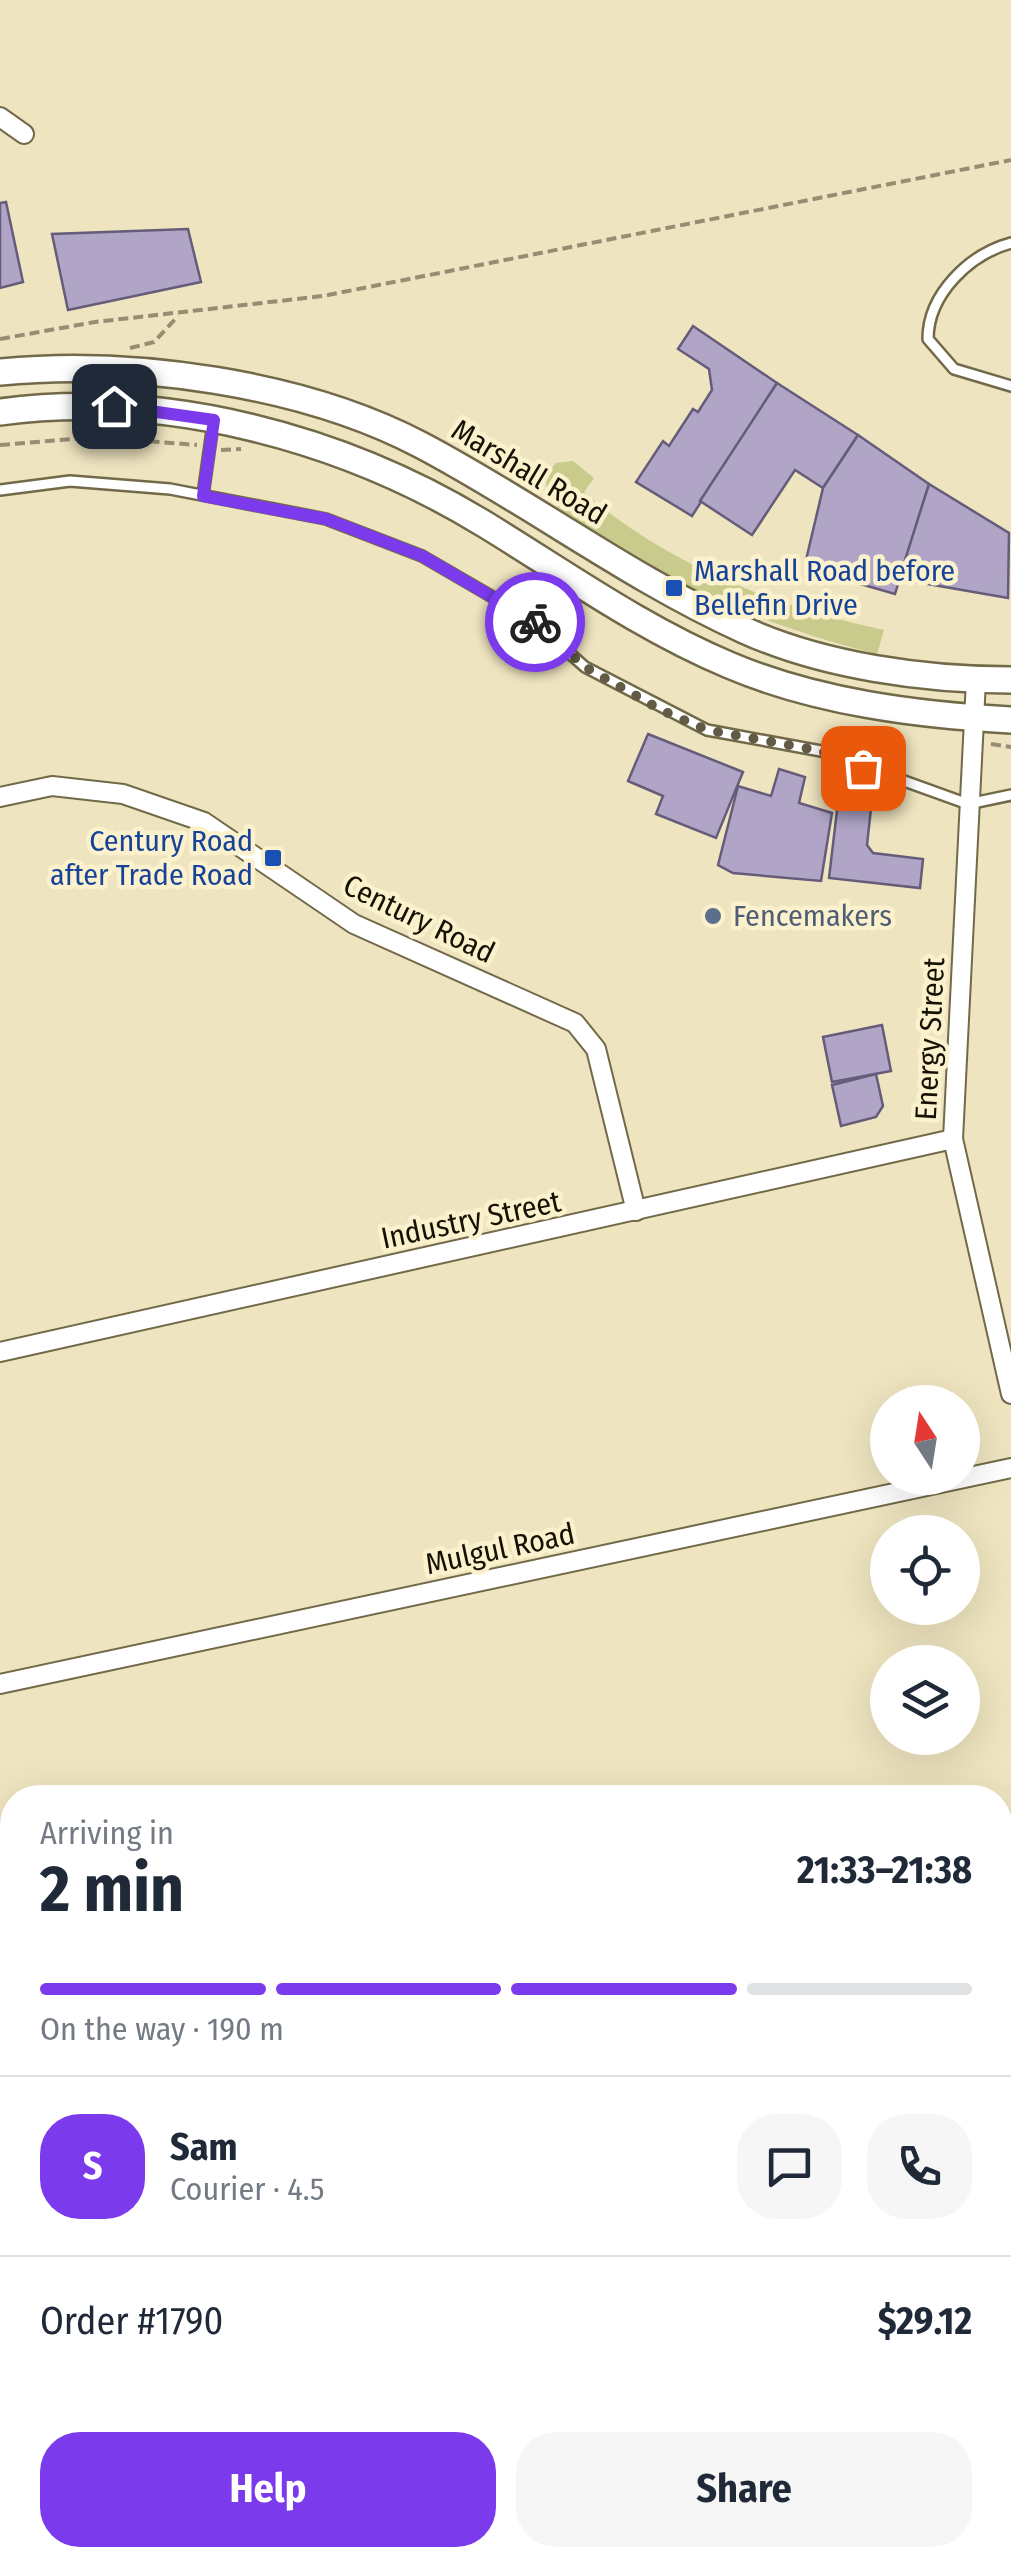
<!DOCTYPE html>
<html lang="en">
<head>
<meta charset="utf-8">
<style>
	:root { --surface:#fff; --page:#f6f6f7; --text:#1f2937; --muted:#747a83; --line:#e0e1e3; --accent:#7c3aed }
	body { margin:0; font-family:"Fira Sans Condensed",sans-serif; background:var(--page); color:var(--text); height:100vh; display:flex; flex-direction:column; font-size:38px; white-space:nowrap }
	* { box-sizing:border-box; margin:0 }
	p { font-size:32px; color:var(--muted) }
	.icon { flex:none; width:55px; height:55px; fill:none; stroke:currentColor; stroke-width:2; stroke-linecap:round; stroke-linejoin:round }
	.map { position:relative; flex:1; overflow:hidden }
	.drawer { position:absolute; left:0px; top:1785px; width:1012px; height:782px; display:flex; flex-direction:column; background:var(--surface); border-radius:40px 40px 0 0; box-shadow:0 10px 40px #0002 }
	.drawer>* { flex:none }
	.needle { width:65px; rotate:348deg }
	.tools { position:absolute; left:870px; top:1385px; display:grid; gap:20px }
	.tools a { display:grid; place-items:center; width:110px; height:110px; border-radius:50%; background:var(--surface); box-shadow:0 10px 40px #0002; font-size:50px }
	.pin { position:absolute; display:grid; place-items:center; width:85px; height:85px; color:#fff; margin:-42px; border-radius:20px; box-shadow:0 5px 15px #0006 }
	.courier { position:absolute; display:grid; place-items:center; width:100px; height:100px; margin:-50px; border:8px solid #7c3aed; border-radius:50%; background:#fff; color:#222; box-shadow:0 2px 12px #0007 }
	.overview em { font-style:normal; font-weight:700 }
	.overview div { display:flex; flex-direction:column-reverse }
	.overview { display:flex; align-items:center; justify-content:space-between; height:170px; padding:0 40px }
	h1 { font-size:65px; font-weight:700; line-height:75px }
	.bar { display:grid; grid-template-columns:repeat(4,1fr); gap:15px 10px; align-content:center; height:120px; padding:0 40px }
	.bar i { height:12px; border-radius:8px; background:var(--line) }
	.bar .selected { background:var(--accent) }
	.bar p { grid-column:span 4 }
	.line { display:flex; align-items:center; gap:25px; padding:0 40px; border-top:2px solid var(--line) }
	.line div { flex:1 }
	.round { display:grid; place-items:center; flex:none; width:105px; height:105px; border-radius:40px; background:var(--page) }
	.primary-button { display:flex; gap:20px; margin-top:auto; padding:20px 40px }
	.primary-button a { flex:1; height:115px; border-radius:40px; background:var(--accent); color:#fff; font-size:40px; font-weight:700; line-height:115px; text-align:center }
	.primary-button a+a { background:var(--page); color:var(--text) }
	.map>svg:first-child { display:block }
</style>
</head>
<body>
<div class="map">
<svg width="1011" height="2567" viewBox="0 0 1011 2567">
	<rect width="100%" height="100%" fill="#eee4bf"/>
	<path fill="#c8cb8b" d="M573 461 594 478 584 492C667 565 777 607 884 630L877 654C779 629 689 594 604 539 580 523 524 498 556 463Z"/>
	<g fill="#b0a5c7" stroke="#655c7a" stroke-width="2.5">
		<polygon points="6,202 23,282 0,288 0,203"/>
		<polygon points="188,229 201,282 68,310 52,234"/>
		<polygon points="693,326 777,383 692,516 636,482 663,441 669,446 693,409 698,412 712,390 709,369 678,349"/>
		<polygon points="777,383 858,435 823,488 795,470 752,535 700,501"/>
		<polygon points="858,435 929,484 895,594 857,583 859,572 806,560 823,488"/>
		<polygon points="929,484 1009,533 1008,598 899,579"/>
		<polygon points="648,734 743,772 716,838 656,814 663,796 628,781"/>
		<polygon points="779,769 805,777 799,803 832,813 821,881 733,873 718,865 738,786 771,796"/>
		<polygon points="841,777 874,781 867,845 873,853 923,859 920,888 829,878"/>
		<polygon points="882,1025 891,1071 832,1082 823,1037"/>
		<polygon points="876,1074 883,1106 876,1117 841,1126 832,1085"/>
		<polygon points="1011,2173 1011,2234 1000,2183"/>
		<polygon points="1000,2367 1011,2409 1011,2468 1000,2470"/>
		<polygon points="265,2555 448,2555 451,2567 268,2567"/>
		<polygon points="510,2555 605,2555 608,2567 512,2567"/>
	</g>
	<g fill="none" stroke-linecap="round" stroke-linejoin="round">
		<defs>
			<g id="lane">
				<path d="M1011 243C970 254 928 294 928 339L954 369 1011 386"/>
				<polyline points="0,490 70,481 170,489 326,519 422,556 532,620 585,667 707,730 821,751 968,804 1011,795"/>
				<polyline points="203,495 213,424"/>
				<polyline points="122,2555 131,2567"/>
				<polyline points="19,2567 22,2560"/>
				<polyline points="70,2567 85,2555"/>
			</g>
			<g id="street">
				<polyline points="0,117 24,134"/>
				<polyline points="976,680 953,1139 1011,1394"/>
				<polyline points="0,797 52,786 123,794 204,822 354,924 575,1023 596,1049 636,1211"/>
				<polyline points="0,1352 953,1139"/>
				<polyline points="0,1684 1011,1468"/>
				<polyline points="1000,2106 1011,2103"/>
				<polyline points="0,2323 12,2320"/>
			</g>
			<g id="secondary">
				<path d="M0 372C132 359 303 383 421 445 531 503 631 579 744 630 823 666 925 680 1011 680"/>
				<path d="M0 412C166 390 344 438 486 525 566 574 643 629 729 665 816 702 917 715 1011 720"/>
			</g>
		</defs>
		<use href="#lane" stroke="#726948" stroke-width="14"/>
		<use href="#street" stroke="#726948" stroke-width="22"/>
		<use href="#secondary" stroke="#726948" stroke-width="30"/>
		<g stroke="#968e73" stroke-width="4" stroke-dasharray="10 5" stroke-linecap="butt">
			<polyline points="0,339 95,322 323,296 1011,160"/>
			<polyline points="130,348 154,342 178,316"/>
			<polyline points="0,445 96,437 197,445"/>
			<polyline points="221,450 241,449"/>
			<polyline points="991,744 1011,747"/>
		</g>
		<use href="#lane" stroke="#fff" stroke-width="9"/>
		<use href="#street" stroke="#fff" stroke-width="18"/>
		<use href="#secondary" stroke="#fff" stroke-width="25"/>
	</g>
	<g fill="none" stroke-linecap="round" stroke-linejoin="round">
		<polyline stroke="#615b46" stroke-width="10" stroke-dasharray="0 18" points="535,622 585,667 663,711 707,730 821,751 863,768"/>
		<polyline stroke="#7c3aed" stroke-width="12" points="114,406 214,420 203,496 326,519 422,556 535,622"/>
	</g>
	<g fill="#1a4fb4" stroke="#fbf1cc" stroke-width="4">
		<rect x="664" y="578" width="20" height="20" rx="5"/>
		<rect x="263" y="848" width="20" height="20" rx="5"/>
	</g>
	<circle fill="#5c6f8a" stroke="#fbf1cc" stroke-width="4" cx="713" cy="916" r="10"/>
	<g text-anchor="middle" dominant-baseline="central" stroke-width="9" stroke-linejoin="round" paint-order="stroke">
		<g font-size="30" fill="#151105" stroke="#fbf1cc">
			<text transform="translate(529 472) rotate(31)">Marshall Road</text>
			<text transform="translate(419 919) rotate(26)">Century Road</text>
			<text transform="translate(930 1039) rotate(-87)">Energy Street</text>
			<text transform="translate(471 1220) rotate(-12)">Industry Street</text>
			<text transform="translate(500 1549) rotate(-12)">Mulgul Road</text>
		</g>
		<g font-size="30" fill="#164399" stroke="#fbf1cc" text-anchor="start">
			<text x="694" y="571">Marshall Road before<tspan x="694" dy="34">Bellefin Drive</tspan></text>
			<text x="253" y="841" text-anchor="end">Century Road<tspan x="253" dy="34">after Trade Road</tspan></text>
		</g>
		<g font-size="30" fill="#4e5e75" stroke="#fbf1cc" text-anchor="start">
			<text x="733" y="916">Fencemakers</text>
		</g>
	</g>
</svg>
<div class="tools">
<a><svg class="needle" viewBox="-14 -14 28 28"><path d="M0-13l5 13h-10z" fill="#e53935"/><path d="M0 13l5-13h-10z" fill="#747a83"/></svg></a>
<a><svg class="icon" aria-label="locate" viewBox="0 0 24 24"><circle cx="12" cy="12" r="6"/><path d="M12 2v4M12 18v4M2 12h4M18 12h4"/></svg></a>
<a><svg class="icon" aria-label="layers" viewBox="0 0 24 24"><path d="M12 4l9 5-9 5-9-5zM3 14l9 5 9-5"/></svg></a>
</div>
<div class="pin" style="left:863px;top:768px;background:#ea580c"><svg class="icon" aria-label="bag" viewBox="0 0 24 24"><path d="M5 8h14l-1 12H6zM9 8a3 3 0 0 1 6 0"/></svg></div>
<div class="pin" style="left:114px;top:406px;background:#1f2937"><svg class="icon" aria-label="home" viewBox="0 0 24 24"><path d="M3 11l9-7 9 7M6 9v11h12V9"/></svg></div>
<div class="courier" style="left:535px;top:622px"><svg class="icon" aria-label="bike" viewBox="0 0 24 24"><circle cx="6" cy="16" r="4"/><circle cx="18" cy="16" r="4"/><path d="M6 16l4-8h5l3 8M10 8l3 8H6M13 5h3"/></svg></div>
<section class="drawer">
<div class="overview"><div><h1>2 min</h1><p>Arriving in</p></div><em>21:33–21:38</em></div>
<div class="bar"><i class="selected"></i><i class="selected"></i><i class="selected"></i><i></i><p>On the way · 190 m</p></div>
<div class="line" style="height:180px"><b class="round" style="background:var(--accent);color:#fff">S</b><div><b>Sam</b><p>Courier · 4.5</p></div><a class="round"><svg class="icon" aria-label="chat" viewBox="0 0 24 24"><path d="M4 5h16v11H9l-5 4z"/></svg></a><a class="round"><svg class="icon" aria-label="phone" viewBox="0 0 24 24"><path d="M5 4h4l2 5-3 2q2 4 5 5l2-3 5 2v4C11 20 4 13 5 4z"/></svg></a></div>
<div class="line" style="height:130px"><div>Order #1790</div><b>$29.12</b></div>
<div class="primary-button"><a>Help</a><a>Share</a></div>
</section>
</div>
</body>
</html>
